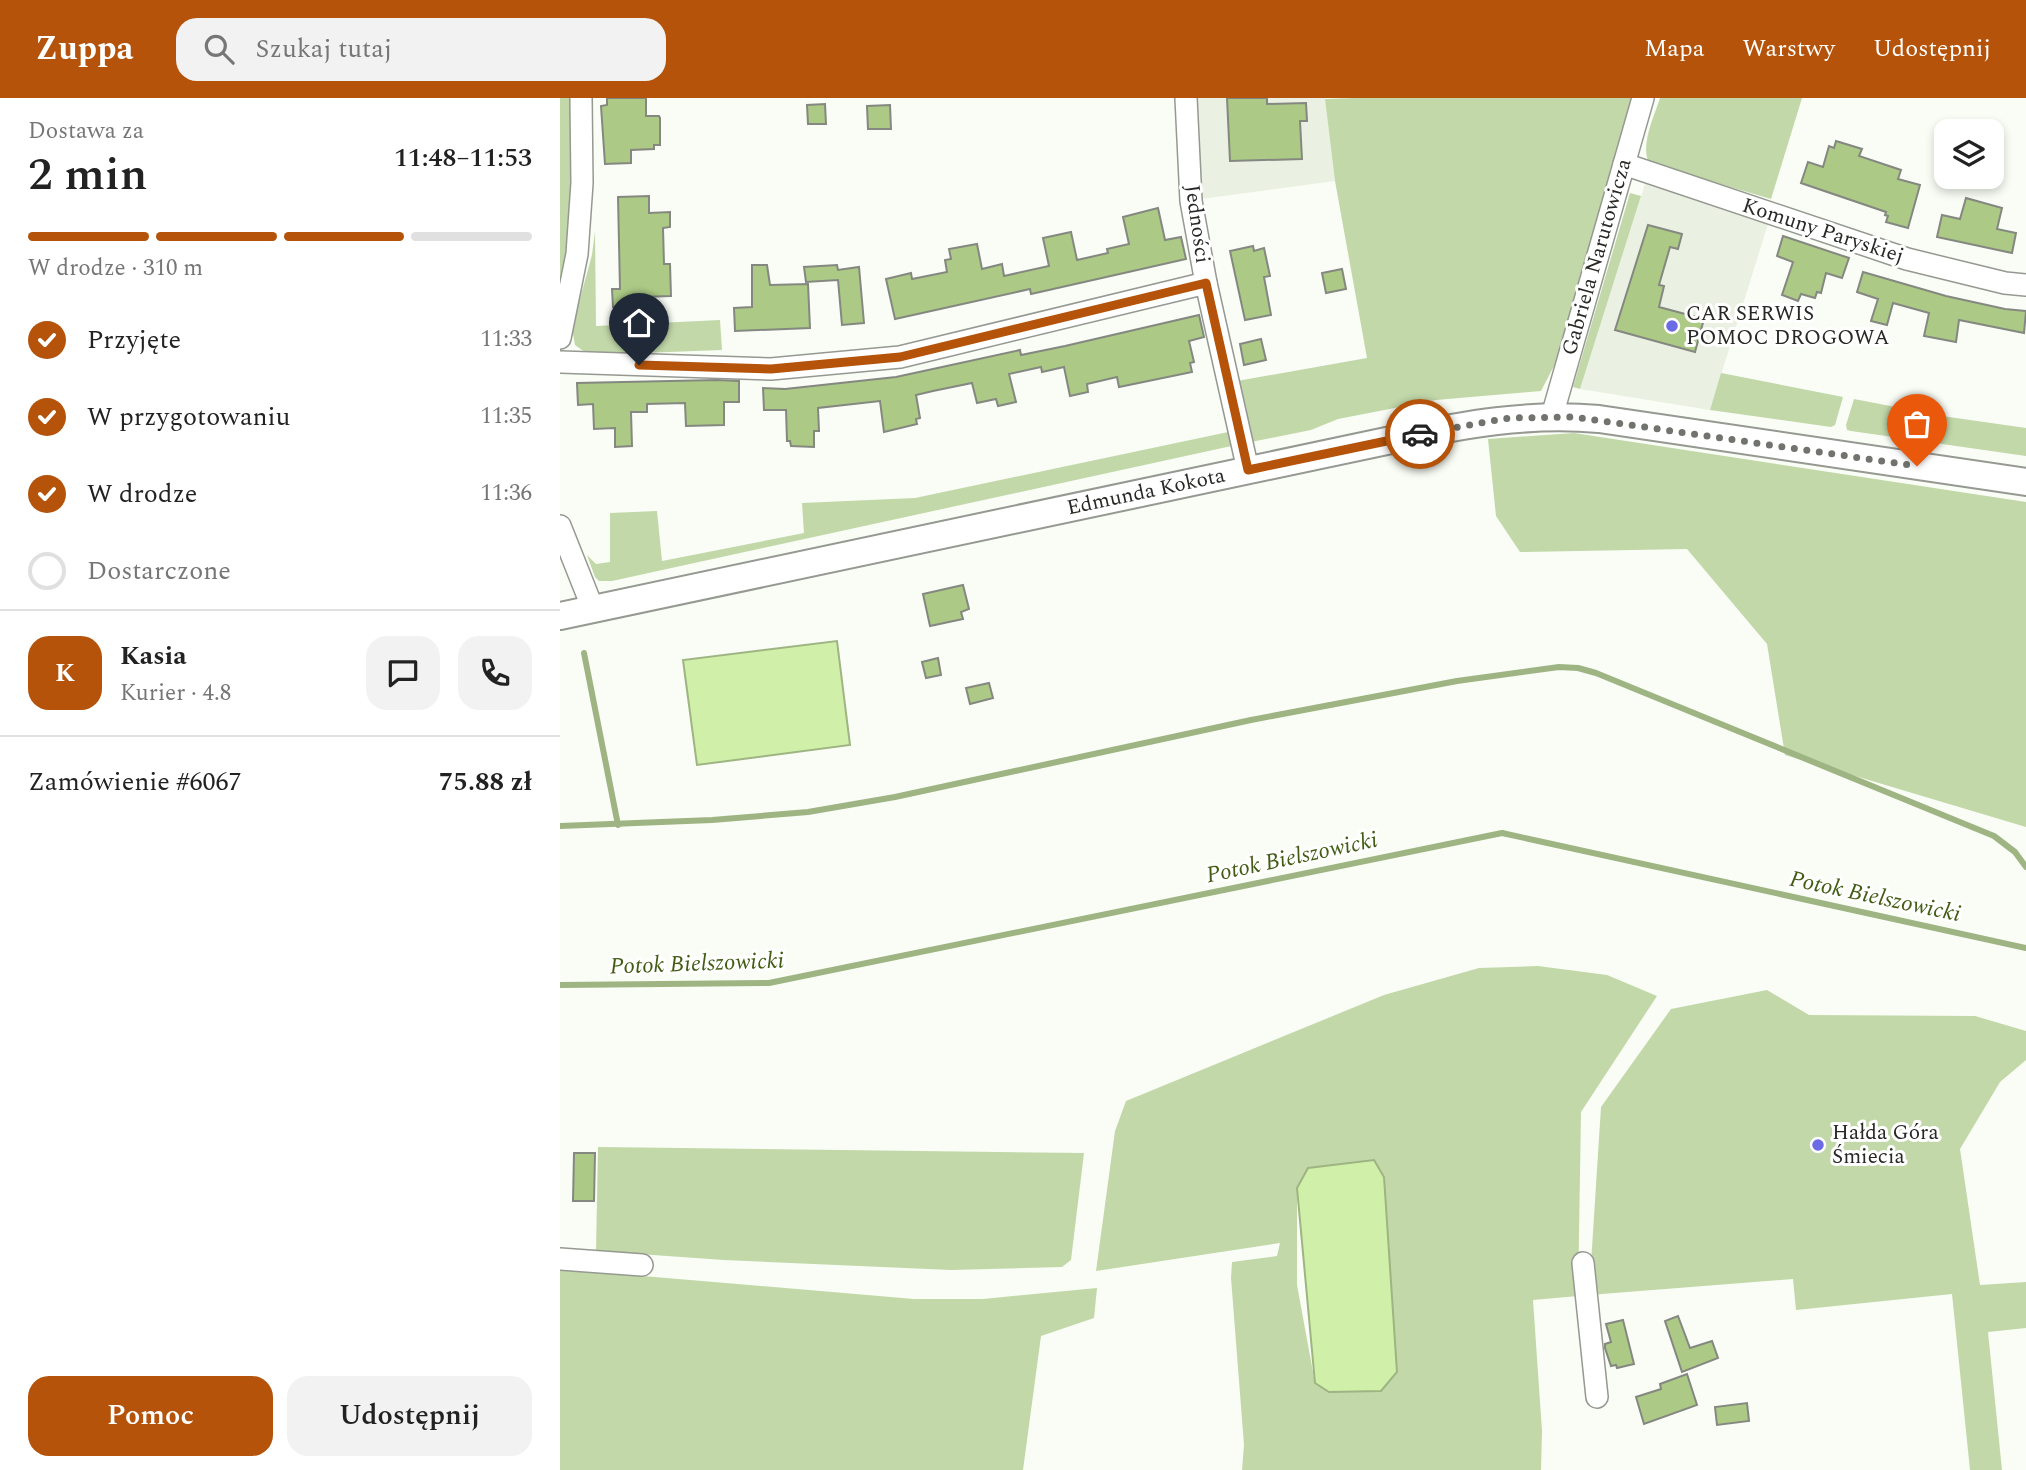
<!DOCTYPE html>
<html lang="pl">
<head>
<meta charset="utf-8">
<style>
	:root { --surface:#fff; --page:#f2f2f2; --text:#222; --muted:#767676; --line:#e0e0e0; --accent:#b45309 }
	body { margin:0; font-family:Spectral,serif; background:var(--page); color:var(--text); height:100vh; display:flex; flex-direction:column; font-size:26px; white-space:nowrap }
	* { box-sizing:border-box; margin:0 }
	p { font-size:23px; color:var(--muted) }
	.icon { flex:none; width:38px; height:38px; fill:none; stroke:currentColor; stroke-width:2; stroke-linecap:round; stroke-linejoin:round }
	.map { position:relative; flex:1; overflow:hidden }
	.details { display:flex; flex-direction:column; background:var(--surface); width:560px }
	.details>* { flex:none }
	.tools { position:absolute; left:1374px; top:21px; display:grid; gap:14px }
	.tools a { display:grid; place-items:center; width:70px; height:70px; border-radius:14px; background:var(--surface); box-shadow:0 4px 10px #0003; font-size:35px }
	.pin { position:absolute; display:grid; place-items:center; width:60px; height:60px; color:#fff; margin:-72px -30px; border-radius:50% 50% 50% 0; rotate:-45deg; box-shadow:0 0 7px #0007 }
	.pin .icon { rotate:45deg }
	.courier { position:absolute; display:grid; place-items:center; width:70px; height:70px; margin:-35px; border:5px solid #b45309; border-radius:50%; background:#fff; color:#222; box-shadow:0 2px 9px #0007 }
	.headline em { font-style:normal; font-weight:600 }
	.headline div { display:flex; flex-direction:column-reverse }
	.headline { display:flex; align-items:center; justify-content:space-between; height:119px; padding:0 28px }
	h1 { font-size:46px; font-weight:600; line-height:52px }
	.bar { display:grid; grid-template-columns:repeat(4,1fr); gap:10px 7px; align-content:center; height:84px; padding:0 28px }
	.bar i { height:9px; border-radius:5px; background:var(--line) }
	.bar .current { background:var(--accent) }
	.bar p { grid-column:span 4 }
	.line { display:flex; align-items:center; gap:18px; padding:0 28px; border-top:2px solid var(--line) }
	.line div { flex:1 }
	.round { display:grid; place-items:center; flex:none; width:74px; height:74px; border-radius:21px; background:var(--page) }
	ol { padding:0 28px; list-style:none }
	li { display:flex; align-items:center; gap:21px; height:77px }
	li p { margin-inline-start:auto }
	li .icon { padding:7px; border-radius:50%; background:var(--accent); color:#fff; stroke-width:4 }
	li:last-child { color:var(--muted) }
	li i { width:38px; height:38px; border:4px solid var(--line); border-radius:50% }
	.action { display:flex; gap:14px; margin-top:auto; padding:14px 28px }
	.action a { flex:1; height:80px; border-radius:21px; background:var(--accent); color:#fff; font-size:28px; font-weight:600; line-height:80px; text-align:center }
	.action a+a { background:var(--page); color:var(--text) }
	header { display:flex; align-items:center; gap:42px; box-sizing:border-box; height:98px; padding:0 35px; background:var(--accent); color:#fff }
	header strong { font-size:33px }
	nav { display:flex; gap:38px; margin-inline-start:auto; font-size:24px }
	.search { width:490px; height:63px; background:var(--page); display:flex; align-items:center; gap:18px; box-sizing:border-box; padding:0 24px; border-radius:21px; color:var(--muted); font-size:26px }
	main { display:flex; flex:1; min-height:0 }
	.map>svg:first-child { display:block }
</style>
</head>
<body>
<header>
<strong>Zuppa</strong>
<div class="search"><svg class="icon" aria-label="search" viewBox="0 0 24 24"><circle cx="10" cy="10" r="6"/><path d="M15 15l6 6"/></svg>Szukaj tutaj</div>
<nav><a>Mapa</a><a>Warstwy</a><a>Udostępnij</a></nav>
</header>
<main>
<section class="details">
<div class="headline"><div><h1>2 min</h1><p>Dostawa za</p></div><em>11:48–11:53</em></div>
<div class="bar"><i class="current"></i><i class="current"></i><i class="current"></i><i></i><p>W drodze · 310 m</p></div>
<ol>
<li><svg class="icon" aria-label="check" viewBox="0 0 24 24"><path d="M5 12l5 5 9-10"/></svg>Przyjęte<p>11:33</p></li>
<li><svg class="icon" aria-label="check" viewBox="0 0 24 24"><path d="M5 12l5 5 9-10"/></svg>W przygotowaniu<p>11:35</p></li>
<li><svg class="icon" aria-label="check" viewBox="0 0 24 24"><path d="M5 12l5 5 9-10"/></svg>W drodze<p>11:36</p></li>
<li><i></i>Dostarczone</li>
</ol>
<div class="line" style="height:126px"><b class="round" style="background:var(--accent);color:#fff">K</b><div><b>Kasia</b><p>Kurier · 4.8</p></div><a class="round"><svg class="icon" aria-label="chat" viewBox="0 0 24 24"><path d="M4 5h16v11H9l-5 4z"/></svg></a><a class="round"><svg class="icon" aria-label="phone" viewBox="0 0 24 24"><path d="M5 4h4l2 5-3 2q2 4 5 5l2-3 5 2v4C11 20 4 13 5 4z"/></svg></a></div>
<div class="line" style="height:91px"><div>Zamówienie #6067</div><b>75.88 zł</b></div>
<div class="action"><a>Pomoc</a><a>Udostępnij</a></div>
</section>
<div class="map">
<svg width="1466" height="1372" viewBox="0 0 1466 1372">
	<rect width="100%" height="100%" fill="#f9fdf5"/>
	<g fill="#eaf1e2">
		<polygon points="637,0 765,0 775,83 641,101"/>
		<polygon points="1085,86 1208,126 1150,312 1020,291"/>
	</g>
	<g fill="#c2d8a9" fill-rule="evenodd">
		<polygon points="0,0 14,0 11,152 0,206"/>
		<polygon points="794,0 1071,0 995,266 981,293 876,302 778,321 751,332 691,344 677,283 807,260 775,83 765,1"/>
		<path d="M1100 0H1242L1211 101 1089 65C1080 47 1094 19 1100 0Z"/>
		<polygon points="1070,95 1081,98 1020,291 1013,289"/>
		<polygon points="35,133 36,228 160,222 162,252 29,257 15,247 12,230 32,157"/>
		<polygon points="1161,275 1283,299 1275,327 1271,329 1150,312"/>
		<polygon points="1294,301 1382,318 1466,330 1466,358 1291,333 1287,332 1286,327"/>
		<polygon points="673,333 676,347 52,483 39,483 35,479 27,457 36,466 50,464 50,415 97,413 102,463 244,435 242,405 355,400"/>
		<polygon points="1014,335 1466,404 1466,729 1225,657 1207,546 1127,451 960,454 936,418 928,341"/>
		<path d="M978 868 1047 877 1097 898 1021 1014 1018 1198 973 1202 982 1333 981 1372H682L684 1347 671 1180 672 1164 717 1158 720 1145 536 1173 555 1033 566 1003 824 897 919 870ZM748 1070 821 1293 755 1285 737 1187V1090Z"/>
		<polygon points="1207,892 1249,917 1415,918 1466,933 1466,962 1440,984 1400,1051 1420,1187 1466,1184 1466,1230 1428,1234 1442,1372 1410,1372 1392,1196 1236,1212 1233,1181 1029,1197 1041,1009 1111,911"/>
		<polygon points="38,1049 524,1055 511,1162 502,1169 391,1172 164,1162 36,1153"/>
		<polygon points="0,1171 354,1201 423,1201 537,1190 534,1220 481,1238 463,1372 0,1372"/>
	</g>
	<g fill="#d0f0a9" stroke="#9eb482" stroke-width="2">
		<polygon points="277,543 290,647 137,667 123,562"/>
		<polygon points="814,1062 824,1079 837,1274 821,1293 769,1294 755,1285 737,1090 748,1070"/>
	</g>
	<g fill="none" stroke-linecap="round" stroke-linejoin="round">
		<g stroke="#9eb482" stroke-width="6">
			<polyline points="24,555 58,727"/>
			<polyline points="0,728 152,722 248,714 335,699 691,622 897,583 999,569 1018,570 1036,575 1434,738 1455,754 1466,769"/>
			<polyline points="0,887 209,885 942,735 1466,850"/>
		</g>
	</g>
	<g fill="#acca85" stroke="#848880" stroke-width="2">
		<polygon points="47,0 86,0 86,18 99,18 100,20 100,47 94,47 94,51 71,52 71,65 45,66 41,8 47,7"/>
		<polygon points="667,0 707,0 707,6 746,5 747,23 740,23 742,61 670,63"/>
		<polygon points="265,6 266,26 248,26 247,7"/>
		<polygon points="330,7 331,31 308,31 307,8"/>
		<polygon points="1276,43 1302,51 1299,58 1341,72 1338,81 1360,87 1348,130 1326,124 1328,118 1325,117 1326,114 1241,85 1248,64 1263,69 1269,48 1274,50"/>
		<polygon points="89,98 89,115 110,114 110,129 103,130 104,166 110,166 111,198 82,199 82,214 61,214 61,209 53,209 52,191 60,191 58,99"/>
		<polygon points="1406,100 1442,110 1437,131 1456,135 1452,155 1377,139 1382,117 1400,121"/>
		<polygon points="598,110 605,142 621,139 626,161 471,196 470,191 335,221 326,181 351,175 352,181 387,174 385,162 391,161 389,151 417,146 422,171 442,166 444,178 489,168 483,140 511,134 517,162 548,155 547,151 569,146 563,119"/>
		<polygon points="1088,127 1122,136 1118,151 1110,149 1099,187 1104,188 1099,209 1144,221 1135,254 1055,232"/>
		<polygon points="1223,138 1289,160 1282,180 1266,175 1261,195 1257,194 1255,200 1241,196 1238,203 1222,197 1233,164 1217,158"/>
		<polygon points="693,148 694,153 704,150 710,178 704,179 711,217 685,222 670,153"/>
		<polygon points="192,167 207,167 210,187 248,186 250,230 175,233 174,210 192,209"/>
		<polygon points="277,167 278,172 299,169 304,225 282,227 278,182 246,184 244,169"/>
		<polygon points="782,171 786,191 766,195 762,175"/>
		<polygon points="1303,174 1386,198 1445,211 1466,213 1464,235 1399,222 1396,244 1364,238 1369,215 1333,205 1327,227 1311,223 1318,201 1297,194"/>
		<polygon points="639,217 644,239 629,243 634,264 630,265 632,274 559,289 557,279 527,286 528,294 510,298 504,269 482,274 481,269 449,276 456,304 438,308 436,301 417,305 412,285 373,293 356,297 360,320 356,321 357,326 324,334 320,303 258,310 259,333 254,333 254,349 231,348 230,343 227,343 226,312 204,312 203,290 225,291 336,279 460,252 461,257 505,248"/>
		<polygon points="701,241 706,262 684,267 680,246"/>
		<polygon points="157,282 179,283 179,304 164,304 164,327 126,328 125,305 87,306 87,314 71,314 72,348 55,349 55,330 34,331 33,306 18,307 17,285"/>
		<polygon points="403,487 409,511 401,514 403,521 370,528 363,496"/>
		<polygon points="378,560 381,577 366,580 362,564"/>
		<polygon points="429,585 433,600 410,606 406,590"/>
		<polygon points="14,1055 35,1055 34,1103 13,1103"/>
		<polygon points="1118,1218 1130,1250 1152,1243 1158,1260 1122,1274 1105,1223"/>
		<polygon points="1063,1222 1074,1266 1057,1270 1056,1267 1051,1268 1045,1250 1045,1246 1051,1244 1046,1226"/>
		<polygon points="1127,1276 1137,1307 1084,1326 1076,1299 1101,1291 1100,1286"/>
		<polygon points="1187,1305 1189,1323 1157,1327 1155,1309"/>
	</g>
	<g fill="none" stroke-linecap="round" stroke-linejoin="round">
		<defs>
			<g id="minor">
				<polyline points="626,0 631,103 646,185 688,372"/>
				<polyline points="1064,66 1347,161 1445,185 1466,187"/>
				<polyline points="0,240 17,156 22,85 21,0"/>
				<polyline points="0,264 211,271 340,259 646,185"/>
				<polyline points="992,318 1083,0"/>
				<polyline points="0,428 33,511"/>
				<polyline points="0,1161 82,1167"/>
				<polyline points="1023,1165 1037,1299"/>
			</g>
			<path id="tertiary" d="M0 518 836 341C906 326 967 315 1039 321L1466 384"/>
		</defs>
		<use href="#minor" stroke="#959991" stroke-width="24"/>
		<use href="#tertiary" stroke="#959991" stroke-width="30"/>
		<use href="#minor" stroke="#fff" stroke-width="21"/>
		<use href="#tertiary" stroke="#fff" stroke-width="26"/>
	</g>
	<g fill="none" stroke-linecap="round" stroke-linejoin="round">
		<polyline stroke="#71736e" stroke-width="7" stroke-dasharray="0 12.6" points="860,336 949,320 1014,319 1357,368"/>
		<polyline stroke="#b45309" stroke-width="9" points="79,267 211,271 340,259 646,185 688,372 860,336"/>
	</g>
	<g fill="#6b6ce5" stroke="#fff" stroke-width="2.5">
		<circle cx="1112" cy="228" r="7"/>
		<circle cx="1258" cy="1047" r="7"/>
	</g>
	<g text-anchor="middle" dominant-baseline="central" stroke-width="6" stroke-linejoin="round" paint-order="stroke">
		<g font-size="21" fill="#282926" stroke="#fff">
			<text transform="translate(637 126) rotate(82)">Jedności</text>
			<text transform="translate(1263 133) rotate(18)">Komuny Paryskiej</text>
			<text transform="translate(1037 159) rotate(-74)">Gabriela Narutowicza</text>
			<text transform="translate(586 394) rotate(-12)">Edmunda Kokota</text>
		</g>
		<g font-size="21" fill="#282926" stroke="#fff" text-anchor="start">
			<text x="1126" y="216">CAR SERWIS<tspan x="1126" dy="24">POMOC DROGOWA</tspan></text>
			<text x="1272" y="1035">Hałda Góra<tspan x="1272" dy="24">Śmiecia</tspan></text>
		</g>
		<g font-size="23" font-style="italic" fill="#425c13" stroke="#fff">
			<text transform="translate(732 760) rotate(-12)">Potok Bielszowicki</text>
			<text transform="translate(1315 799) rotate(12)">Potok Bielszowicki</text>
			<text transform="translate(137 866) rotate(-2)">Potok Bielszowicki</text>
		</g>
	</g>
</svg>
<div class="tools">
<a><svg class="icon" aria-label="layers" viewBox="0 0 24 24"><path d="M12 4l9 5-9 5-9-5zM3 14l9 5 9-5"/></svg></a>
</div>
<div class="pin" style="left:1357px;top:368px;background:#ea580c"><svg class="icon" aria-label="bag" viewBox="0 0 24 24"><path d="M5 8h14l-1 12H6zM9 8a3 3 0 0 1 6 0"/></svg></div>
<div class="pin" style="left:79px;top:267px;background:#1f2937"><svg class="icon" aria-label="home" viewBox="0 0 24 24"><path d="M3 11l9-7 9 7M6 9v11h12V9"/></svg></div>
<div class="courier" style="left:860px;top:336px"><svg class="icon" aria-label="car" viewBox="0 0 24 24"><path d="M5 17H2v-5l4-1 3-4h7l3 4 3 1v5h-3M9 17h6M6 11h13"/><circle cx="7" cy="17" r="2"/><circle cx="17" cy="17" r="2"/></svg></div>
</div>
</main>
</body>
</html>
